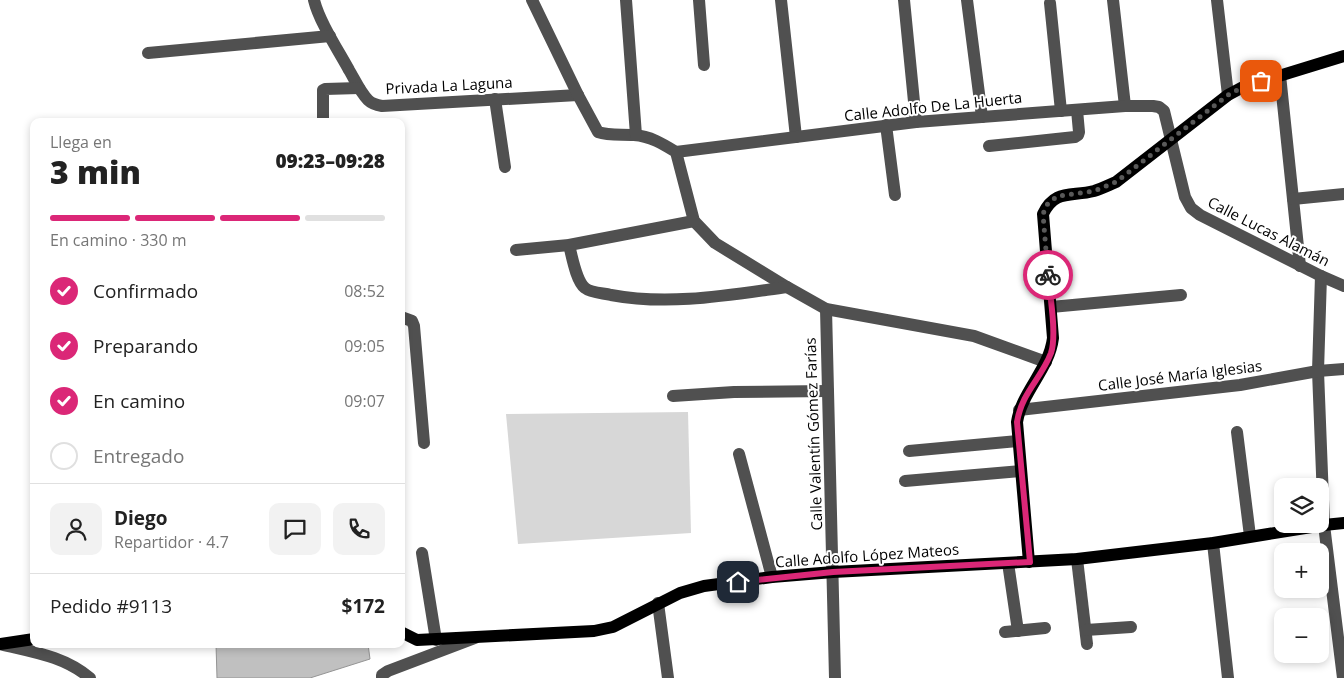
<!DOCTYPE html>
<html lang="es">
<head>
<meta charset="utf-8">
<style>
	:root { --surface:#fff; --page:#f2f2f2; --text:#222; --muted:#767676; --line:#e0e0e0; --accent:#db2777 }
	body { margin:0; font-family:"Open Sans",sans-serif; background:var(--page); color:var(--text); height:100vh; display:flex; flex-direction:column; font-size:19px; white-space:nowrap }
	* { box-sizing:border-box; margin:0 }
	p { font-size:16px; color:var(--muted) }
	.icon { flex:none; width:28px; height:28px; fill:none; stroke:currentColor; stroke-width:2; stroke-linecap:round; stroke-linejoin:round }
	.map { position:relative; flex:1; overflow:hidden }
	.details { position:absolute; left:30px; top:118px; width:375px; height:530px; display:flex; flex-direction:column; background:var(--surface); border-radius:10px; box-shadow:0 2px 8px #0003 }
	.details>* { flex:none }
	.fabs { position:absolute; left:1274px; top:478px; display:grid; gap:10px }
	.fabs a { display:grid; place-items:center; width:55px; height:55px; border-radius:10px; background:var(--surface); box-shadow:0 2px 8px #0003; font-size:25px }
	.pin { position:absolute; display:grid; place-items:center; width:42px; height:42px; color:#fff; margin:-21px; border-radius:10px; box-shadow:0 2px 8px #0006 }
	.courier { position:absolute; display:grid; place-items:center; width:50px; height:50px; margin:-25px; border:4px solid #db2777; border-radius:50%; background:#fff; color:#222; box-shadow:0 1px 6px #0007 }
	.summary em { font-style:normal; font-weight:800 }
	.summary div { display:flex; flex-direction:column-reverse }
	.summary { display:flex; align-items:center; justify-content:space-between; height:85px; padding:0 20px }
	h1 { font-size:32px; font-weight:800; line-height:38px }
	.bar { display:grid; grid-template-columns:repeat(4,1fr); gap:8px 5px; align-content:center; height:60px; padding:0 20px }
	.bar i { height:6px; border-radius:4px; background:var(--line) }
	.bar .on { background:var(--accent) }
	.bar p { grid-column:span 4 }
	.line { display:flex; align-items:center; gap:12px; padding:0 20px; border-top:1px solid var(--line) }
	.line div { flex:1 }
	.round { display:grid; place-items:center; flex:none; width:52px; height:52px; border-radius:10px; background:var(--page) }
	ol { padding:0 20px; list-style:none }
	li { display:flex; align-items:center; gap:15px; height:55px }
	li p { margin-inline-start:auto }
	li .icon { padding:5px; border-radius:50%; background:var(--accent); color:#fff; stroke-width:4 }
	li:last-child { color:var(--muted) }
	li i { width:28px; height:28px; border:2px solid var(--line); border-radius:50% }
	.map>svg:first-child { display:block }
</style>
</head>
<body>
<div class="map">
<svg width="1344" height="678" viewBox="0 0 1344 678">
	<rect width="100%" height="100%" fill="#fff"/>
	<polygon fill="#d7d7d7" points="688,412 691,533 518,544 506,414"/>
	<polygon fill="#c0c0c0" stroke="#949494" points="216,644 368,644 370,659 310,678 217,678"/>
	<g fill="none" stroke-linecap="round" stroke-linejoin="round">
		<g stroke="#505050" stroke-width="12">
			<path d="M314 0C319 21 338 50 349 70 355 80 360 92 368 100 372 104 376 105 382 106L578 95"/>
			<path d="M532 0 578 95 598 132C609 136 622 134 634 135 650 136 663 144 676 152L694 221 715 243 787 287 826 309 974 336 1046 362"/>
			<polyline points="626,0 636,135"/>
			<polyline points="699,0 704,65"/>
			<polyline points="781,0 796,137"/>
			<polyline points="904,0 916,122"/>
			<polyline points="967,0 982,117"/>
			<polyline points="1113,0 1125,106"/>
			<polyline points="1217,0 1228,95"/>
			<polyline points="1050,3 1061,111"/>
			<polyline points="148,53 330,36"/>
			<polyline points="1280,75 1300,266"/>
			<polyline points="495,99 505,167"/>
			<polyline points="323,121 323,90 325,89 359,88"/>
			<polyline points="886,125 895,195"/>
			<polyline points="989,146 1075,137 1078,135 1079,132 1077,110"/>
			<polyline points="676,152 916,122 1125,106 1153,106 1159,107 1164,111 1185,197 1191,208 1200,215 1321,276 1344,286"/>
			<polyline points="1293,199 1344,194"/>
			<path d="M569 245C572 256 576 281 585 288 591 293 603 293 611 295 670 306 729 295 787 287"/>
			<polyline points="516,250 569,245 694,221"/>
			<polyline points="1321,276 1318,371 1324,525 1343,678"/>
			<polyline points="1051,307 1181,295"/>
			<polyline points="826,309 835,678"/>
			<polyline points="401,317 412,321 414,326 424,443"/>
			<polyline points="673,396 734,392 828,391"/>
			<polyline points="1019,410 1240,385 1318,371 1344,369"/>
			<polyline points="1237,432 1250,536"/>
			<polyline points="909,451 1018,441"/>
			<polyline points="739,454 772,577"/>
			<polyline points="905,481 1020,471"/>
			<polyline points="1213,543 1228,678"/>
			<polyline points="422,553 436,640"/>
			<polyline points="1077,559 1087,644"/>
			<polyline points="1008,563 1018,631"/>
			<polyline points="658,603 668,678"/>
			<polyline points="1086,630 1131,627"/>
			<polyline points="1005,632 1045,628"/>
			<path d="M0 644C33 652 64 656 90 678"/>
			<polyline points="382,678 382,675 388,671 475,638"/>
		</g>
		<g stroke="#000" stroke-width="12">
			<path d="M1029 562 1017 422C1022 391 1049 370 1053 338L1043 214C1055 189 1071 197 1094 191 1101 189 1109 185 1116 182L1228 95 1243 87 1344 56"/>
			<polyline points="401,632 417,640 594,631 613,627 680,593 704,586 772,577 833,572 1077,559 1213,543 1324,525 1344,523"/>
			<polyline points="0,644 34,639"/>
		</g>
	</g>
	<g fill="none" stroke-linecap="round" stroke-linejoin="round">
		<polyline stroke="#595959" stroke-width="5" stroke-dasharray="0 9" points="1048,275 1043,214 1048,203 1058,196 1094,191 1116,182 1228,95 1243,87 1261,81"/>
		<path stroke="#db2777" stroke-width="6" d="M738 582 833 572 1030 562 1017 422C1022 392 1041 379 1051 353 1057 335 1050 295 1048 275"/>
	</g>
	<g text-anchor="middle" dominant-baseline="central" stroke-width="4" stroke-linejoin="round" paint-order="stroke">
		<g font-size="15" fill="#000" stroke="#fff">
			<text transform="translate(449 85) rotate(-3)">Privada La Laguna</text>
			<text transform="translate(933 106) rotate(-6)">Calle Adolfo De La Huerta</text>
			<text transform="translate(1269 231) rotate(27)">Calle Lucas Alamán</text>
			<text transform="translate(1180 375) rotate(-7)">Calle José María Iglesias</text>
			<text transform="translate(813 434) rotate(-92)">Calle Valentín Gómez Farías</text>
			<text transform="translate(867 555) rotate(-4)">Calle Adolfo López Mateos</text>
		</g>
	</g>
</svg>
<div class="fabs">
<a><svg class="icon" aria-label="layers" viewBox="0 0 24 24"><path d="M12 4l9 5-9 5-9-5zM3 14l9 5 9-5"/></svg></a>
<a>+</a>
<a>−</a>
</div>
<div class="pin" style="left:1261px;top:81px;background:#ea580c"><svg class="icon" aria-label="bag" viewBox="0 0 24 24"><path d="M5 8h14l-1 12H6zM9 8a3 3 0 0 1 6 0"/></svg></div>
<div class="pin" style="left:738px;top:582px;background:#1f2937"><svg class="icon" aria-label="home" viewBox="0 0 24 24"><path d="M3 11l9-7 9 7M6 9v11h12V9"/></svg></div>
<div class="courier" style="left:1048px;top:275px"><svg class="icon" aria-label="bike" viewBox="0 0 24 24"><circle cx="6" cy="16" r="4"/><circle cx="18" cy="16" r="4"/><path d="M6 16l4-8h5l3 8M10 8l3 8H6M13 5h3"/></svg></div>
<section class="details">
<div class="summary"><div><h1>3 min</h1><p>Llega en</p></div><em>09:23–09:28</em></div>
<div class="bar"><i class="on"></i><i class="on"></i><i class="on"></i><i></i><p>En camino · 330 m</p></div>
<ol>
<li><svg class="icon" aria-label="check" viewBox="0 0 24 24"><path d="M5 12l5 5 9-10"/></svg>Confirmado<p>08:52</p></li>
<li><svg class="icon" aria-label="check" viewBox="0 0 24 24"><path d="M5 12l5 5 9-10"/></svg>Preparando<p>09:05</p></li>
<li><svg class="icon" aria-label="check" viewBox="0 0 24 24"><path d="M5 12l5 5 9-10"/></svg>En camino<p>09:07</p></li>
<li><i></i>Entregado</li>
</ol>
<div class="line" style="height:90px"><a class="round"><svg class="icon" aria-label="person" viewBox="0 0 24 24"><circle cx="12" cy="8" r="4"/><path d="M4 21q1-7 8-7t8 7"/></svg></a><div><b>Diego</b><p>Repartidor · 4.7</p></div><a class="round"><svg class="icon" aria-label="chat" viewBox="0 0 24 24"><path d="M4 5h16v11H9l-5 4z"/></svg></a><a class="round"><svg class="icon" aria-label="phone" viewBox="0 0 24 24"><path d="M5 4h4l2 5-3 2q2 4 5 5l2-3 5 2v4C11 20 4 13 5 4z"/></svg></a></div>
<div class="line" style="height:65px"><div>Pedido #9113</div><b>$172</b></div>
</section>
</div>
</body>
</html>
